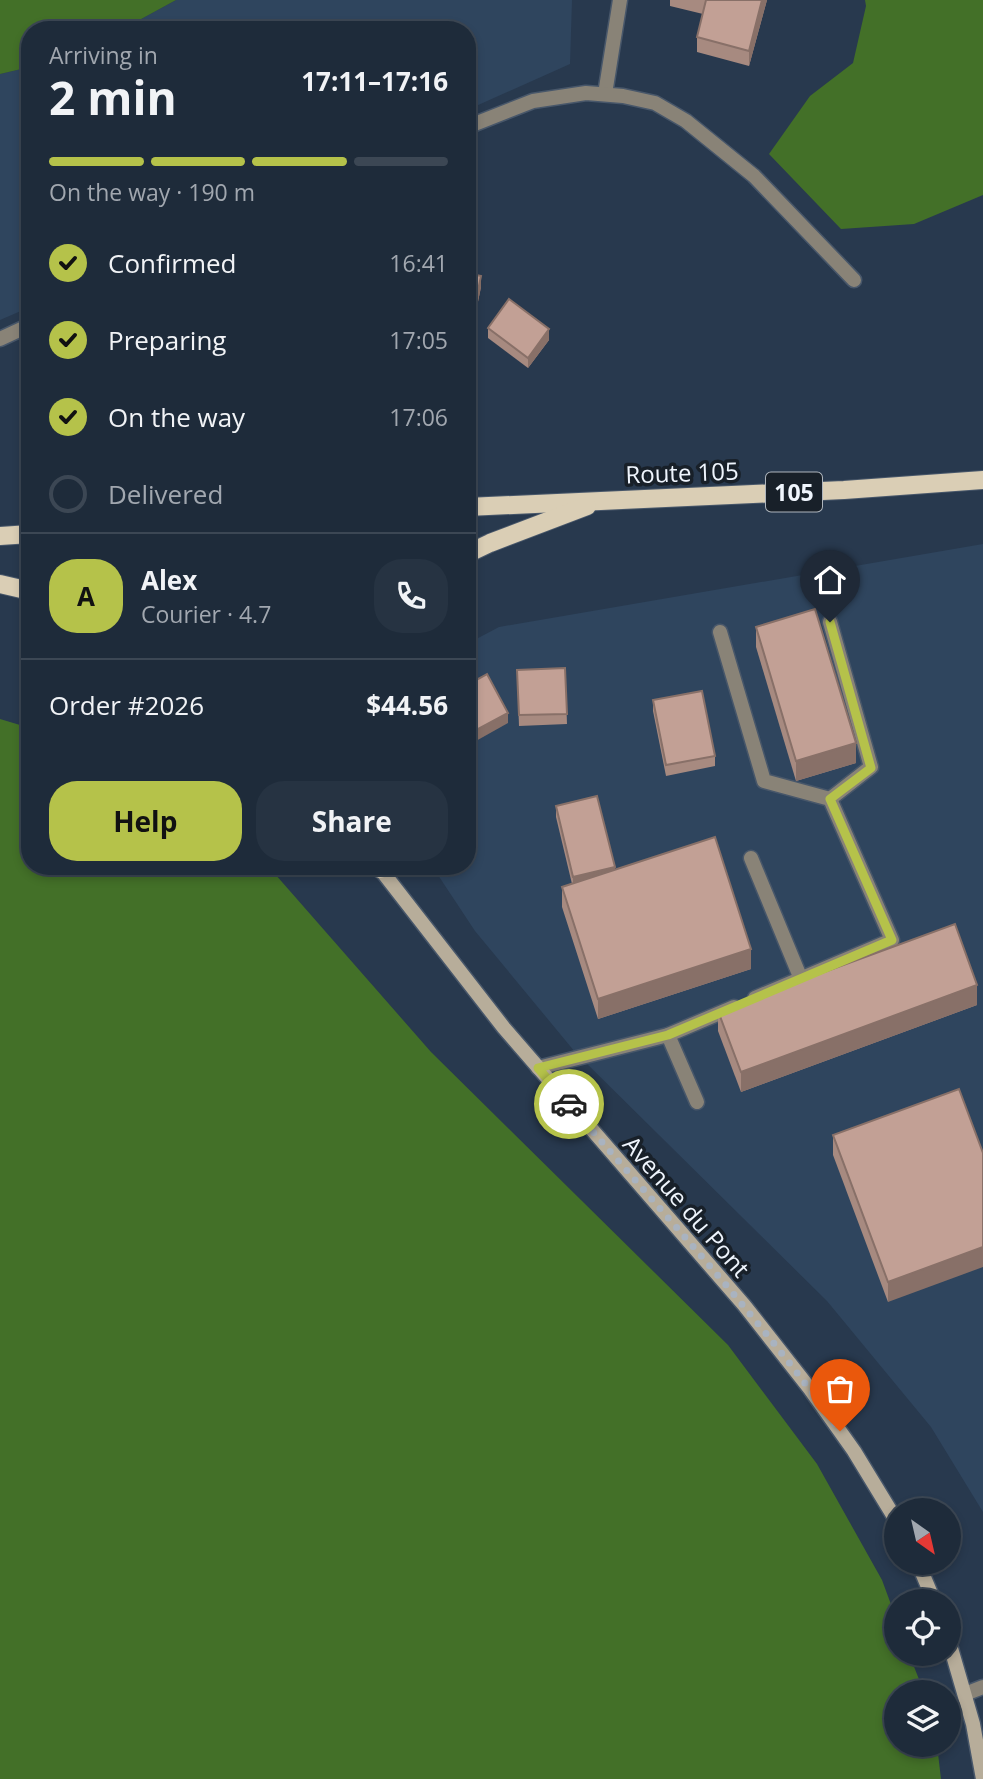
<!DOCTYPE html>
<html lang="en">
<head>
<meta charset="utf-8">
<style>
	:root { --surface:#1e2b3a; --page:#263342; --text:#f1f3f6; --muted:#a1a7af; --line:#3c4754; --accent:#b5c24a }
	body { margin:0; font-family:"Open Sans",sans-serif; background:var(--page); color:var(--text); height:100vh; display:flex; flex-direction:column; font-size:26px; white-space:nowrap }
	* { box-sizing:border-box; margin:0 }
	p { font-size:23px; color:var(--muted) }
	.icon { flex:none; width:38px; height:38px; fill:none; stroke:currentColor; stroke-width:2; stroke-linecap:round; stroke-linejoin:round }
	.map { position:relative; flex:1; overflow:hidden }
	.side { position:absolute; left:21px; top:21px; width:455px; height:854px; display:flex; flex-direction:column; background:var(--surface); border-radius:28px; box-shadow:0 4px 10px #0003,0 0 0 2px var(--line) }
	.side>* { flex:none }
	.needle { width:46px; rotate:146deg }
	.controls { position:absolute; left:884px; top:1498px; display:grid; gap:14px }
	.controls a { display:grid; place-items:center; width:77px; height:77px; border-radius:50%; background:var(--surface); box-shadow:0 4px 10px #0003,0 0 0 2px var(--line); font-size:35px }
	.pin { position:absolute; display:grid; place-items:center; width:60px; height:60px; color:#fff; margin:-72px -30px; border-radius:50% 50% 50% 0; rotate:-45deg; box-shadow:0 0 7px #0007 }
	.pin .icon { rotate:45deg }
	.courier { position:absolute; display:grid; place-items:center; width:70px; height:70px; margin:-35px; border:5px solid #b5c24a; border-radius:50%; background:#fff; color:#222; box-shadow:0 2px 9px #0007 }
	.headline em { font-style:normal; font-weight:700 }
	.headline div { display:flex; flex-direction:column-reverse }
	.headline { display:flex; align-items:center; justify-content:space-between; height:119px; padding:0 28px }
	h1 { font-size:46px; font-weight:700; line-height:52px }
	.bar { display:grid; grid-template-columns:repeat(4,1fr); gap:10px 7px; align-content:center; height:84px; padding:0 28px }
	.bar i { height:9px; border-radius:5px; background:var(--line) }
	.bar .active { background:var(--accent) }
	.bar p { grid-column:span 4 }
	.line { display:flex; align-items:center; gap:18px; padding:0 28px; border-top:2px solid var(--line) }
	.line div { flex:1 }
	.round { display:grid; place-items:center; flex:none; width:74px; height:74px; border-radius:28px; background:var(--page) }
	ol { padding:0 28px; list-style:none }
	li { display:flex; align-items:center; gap:21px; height:77px }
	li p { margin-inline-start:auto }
	li .icon { padding:7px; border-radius:50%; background:var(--accent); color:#111; stroke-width:4 }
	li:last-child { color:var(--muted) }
	li i { width:38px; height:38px; border:4px solid var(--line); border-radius:50% }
	.primary-button { display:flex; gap:14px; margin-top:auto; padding:14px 28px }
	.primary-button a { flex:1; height:80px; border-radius:28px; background:var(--accent); color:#111; font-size:28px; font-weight:700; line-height:80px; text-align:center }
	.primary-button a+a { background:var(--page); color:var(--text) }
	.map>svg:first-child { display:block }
</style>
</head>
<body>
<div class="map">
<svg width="983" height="1779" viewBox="0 0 983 1779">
	<rect width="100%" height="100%" fill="#28394e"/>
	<g fill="#2f455e">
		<polygon points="176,0 572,0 570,64 467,110 467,30 121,30"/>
		<polygon points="30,67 30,307 0,320 0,74"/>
		<polygon points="983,544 983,1512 931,1427 827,1301 575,1052 475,931 432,866 467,866 467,644 499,627"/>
	</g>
	<g fill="#437028">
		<polygon points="0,0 176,0 121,30 30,30 30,67 0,74"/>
		<polygon points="865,0 983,0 983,195 914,224 841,229 769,154 810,96 853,63 866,6"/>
		<polygon points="0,719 30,728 30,866 268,866 431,1052 728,1345 817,1464 882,1580 896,1618 896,1654 909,1654 924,1692 896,1692 896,1745 937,1745 941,1779 0,1779"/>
	</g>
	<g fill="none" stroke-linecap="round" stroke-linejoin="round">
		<defs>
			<g id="lane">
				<polyline points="605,94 620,0"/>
				<polyline points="830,622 871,767 830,799"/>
				<polyline points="720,632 764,781 830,799 892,940 755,998"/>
				<polyline points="751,858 801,979"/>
				<polyline points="668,1035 697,1102"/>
				<polyline points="538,1068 668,1035 734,1007"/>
				<polyline points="965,1694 983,1687"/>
			</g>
			<g id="street">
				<polyline points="467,127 533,101 586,93 623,96 655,103 686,121 754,176 854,280"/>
				<polyline points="0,339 30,325"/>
			</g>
			<g id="secondary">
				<polyline points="378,866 504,1028 744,1305 810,1389 854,1451 896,1520"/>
				<polyline points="918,1563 934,1601"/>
				<polyline points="948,1638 973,1724 983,1779"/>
			</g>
			<g id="primary">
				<polyline points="467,507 844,490 983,480"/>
				<polyline points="0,536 30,534"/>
				<polyline points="467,554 490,543 587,506"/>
				<polyline points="0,584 30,591"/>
				<polyline points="377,866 380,869"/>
			</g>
		</defs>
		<use href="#lane" stroke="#48576a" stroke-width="17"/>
		<use href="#street" stroke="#48576a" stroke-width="17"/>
		<use href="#secondary" stroke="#48576a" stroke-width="17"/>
		<use href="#primary" stroke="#48576a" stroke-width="20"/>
		<use href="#lane" stroke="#898377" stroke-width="14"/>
		<use href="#street" stroke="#898377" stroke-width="14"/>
		<use href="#secondary" stroke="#b7ad9a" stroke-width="14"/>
		<use href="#primary" stroke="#daceb5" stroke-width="18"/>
	</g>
	<g fill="#a78a80">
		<polygon points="670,0 767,0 749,66 697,52 697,37 703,14 670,6"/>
		<polygon points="467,273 481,287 469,345 467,344"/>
		<polygon points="488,328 549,340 528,368 488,338"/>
		<polygon points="756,627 856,763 796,781 756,647"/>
		<polygon points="565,668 567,724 519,726 517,670"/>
		<polygon points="653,700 715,756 715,766 666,776 653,711"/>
		<polygon points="556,806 615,870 751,969 598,1019 562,907 562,887 572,884 556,817"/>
		<polygon points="977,1005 741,1092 718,1031 718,1011"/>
		<polygon points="959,1089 888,1302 833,1155 833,1135"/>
	</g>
	<g fill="#887068">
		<polygon points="762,0 767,0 749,66 749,51"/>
		<polygon points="481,276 481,287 469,345 469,334"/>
		<polygon points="549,329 549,340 528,368 528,358"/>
		<polygon points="508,713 508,723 467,746 467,735"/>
		<polygon points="856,743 856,763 796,781 796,761"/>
		<polygon points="615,867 615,878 573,887 573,877"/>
		<polygon points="751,949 751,969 598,1019 598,999"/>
		<polygon points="977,985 977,1005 741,1092 741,1072"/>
		<polygon points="983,1247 983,1267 888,1302 888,1282"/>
	</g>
	<g fill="#c2a095" stroke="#887068" stroke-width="2">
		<polygon points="706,0 762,0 749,51 697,37"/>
		<polygon points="467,273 481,276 469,334 467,334"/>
		<polygon points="509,299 549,329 528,358 488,328"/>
		<polygon points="815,609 856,743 796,761 756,627"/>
		<polygon points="565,668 567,714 519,715 517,670"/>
		<polygon points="487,674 508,713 467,735 467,685"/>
		<polygon points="702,691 715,756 666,765 653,700"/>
		<polygon points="597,796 615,867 573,877 556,806"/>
		<polygon points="715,837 751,949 598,999 562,887"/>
		<polygon points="955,924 977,985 741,1072 718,1011"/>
		<polygon points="959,1089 983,1153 983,1247 888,1282 833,1135"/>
	</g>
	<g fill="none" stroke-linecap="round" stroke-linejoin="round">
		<path stroke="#a9b3c0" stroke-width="7" stroke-dasharray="0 12.6" d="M569 1104C661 1211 758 1315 840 1431"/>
		<polyline stroke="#b5c24a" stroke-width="9" points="569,1104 538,1068 668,1035 892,940 830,799 871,768 830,622"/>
	</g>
	<g text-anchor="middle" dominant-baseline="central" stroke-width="7" stroke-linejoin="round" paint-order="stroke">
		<rect fill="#182029" stroke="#aeb5bd" stroke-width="2" x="766" y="472.5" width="56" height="39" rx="5"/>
		<g font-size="23" font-weight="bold" fill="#eff5fd">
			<text x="794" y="492">105</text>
		</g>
		<g font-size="24" fill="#eff5fd" stroke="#182029">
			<text transform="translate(682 472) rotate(-2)">Route 105</text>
			<text transform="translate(687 1206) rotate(49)">Avenue du Pont</text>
		</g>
	</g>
</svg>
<div class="controls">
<a><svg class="needle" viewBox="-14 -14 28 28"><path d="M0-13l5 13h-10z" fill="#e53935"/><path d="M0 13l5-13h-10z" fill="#a1a7af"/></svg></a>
<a><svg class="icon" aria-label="locate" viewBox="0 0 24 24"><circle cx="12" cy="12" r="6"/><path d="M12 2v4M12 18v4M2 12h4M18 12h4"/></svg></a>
<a><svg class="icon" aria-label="layers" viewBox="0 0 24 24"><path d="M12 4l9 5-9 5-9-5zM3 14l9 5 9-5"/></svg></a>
</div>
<div class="pin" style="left:840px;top:1431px;background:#ea580c"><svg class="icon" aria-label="bag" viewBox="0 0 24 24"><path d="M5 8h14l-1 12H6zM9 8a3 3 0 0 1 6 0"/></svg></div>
<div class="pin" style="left:830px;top:622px;background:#1f2937"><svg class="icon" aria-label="home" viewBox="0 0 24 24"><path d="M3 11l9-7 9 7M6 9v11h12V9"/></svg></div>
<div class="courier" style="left:569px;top:1104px"><svg class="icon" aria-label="car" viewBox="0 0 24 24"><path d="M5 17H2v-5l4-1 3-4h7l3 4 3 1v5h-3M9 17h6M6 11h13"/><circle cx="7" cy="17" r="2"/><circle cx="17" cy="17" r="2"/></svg></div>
<section class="side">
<div class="headline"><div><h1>2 min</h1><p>Arriving in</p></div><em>17:11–17:16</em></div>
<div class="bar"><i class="active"></i><i class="active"></i><i class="active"></i><i></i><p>On the way · 190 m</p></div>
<ol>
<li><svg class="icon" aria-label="check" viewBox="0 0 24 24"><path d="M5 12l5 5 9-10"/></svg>Confirmed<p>16:41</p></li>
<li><svg class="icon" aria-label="check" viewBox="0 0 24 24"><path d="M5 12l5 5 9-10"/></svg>Preparing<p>17:05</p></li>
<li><svg class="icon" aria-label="check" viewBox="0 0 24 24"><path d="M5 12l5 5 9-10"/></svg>On the way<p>17:06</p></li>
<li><i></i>Delivered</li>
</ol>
<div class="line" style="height:126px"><b class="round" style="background:var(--accent);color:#111">A</b><div><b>Alex</b><p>Courier · 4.7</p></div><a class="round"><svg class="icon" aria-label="phone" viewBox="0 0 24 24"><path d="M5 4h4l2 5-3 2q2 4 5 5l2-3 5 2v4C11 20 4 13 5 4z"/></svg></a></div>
<div class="line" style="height:91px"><div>Order #2026</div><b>$44.56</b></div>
<div class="primary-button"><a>Help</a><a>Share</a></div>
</section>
</div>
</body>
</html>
